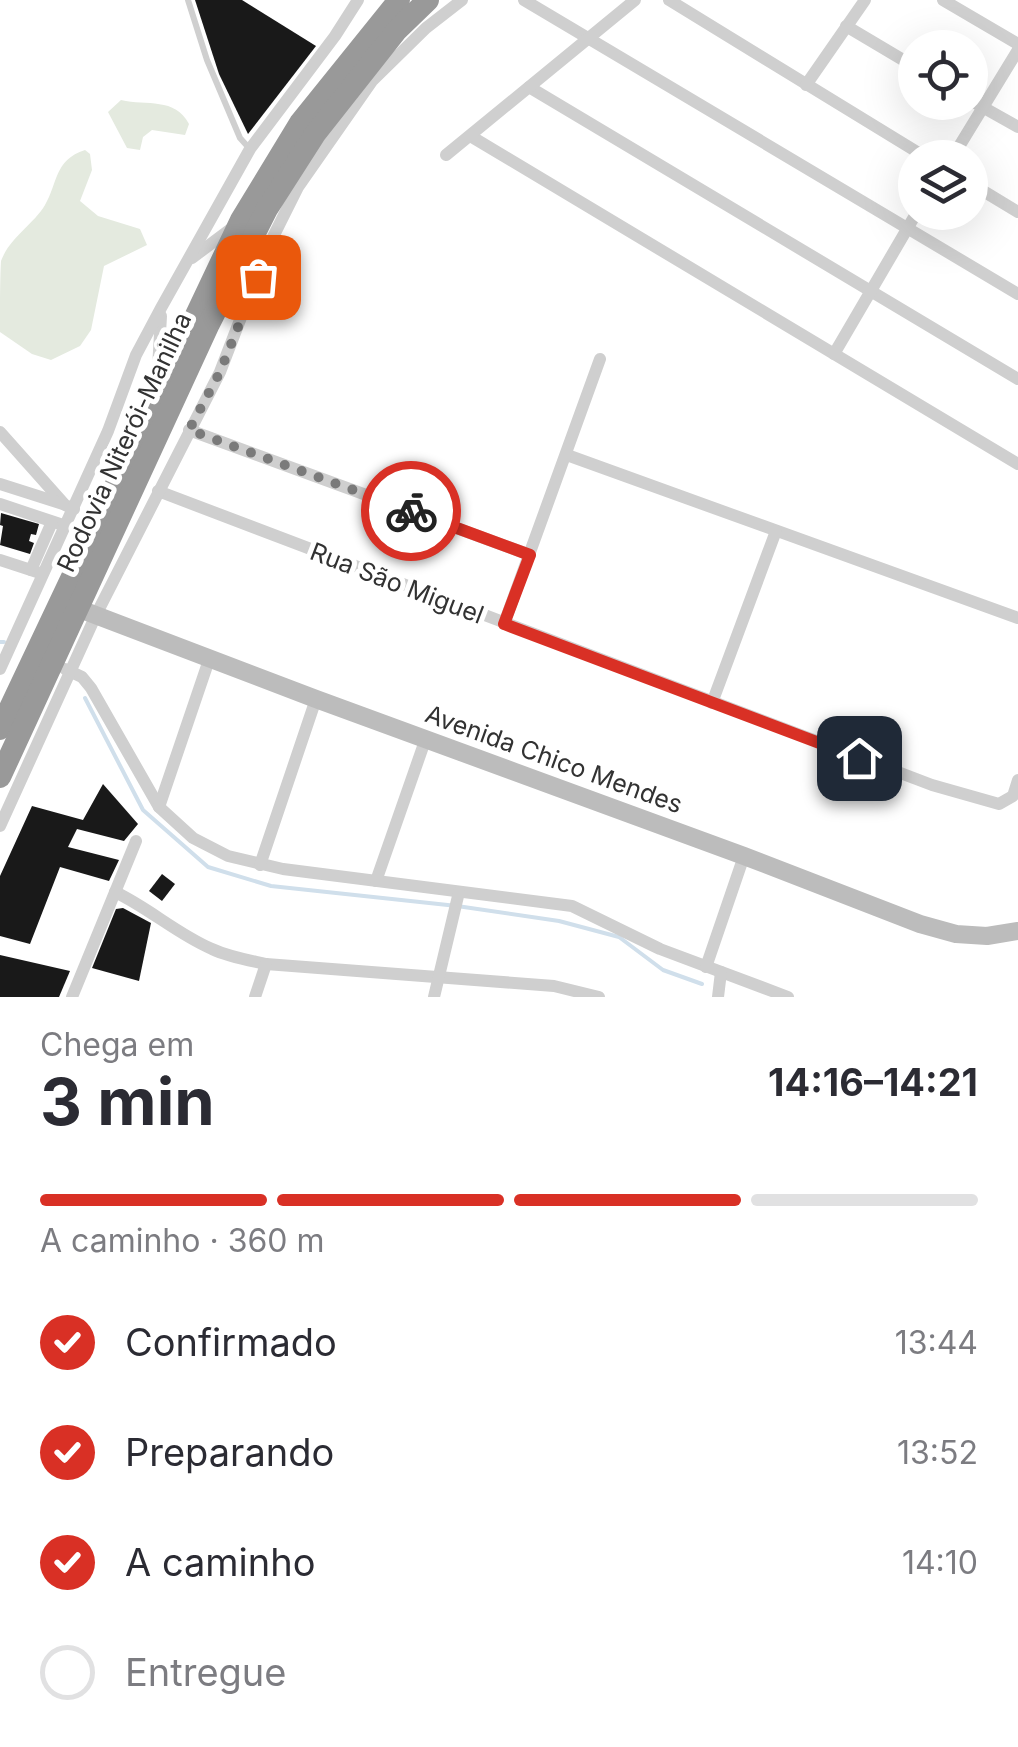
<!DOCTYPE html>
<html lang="pt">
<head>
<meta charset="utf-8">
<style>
	:root { --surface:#fff; --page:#f7f7f7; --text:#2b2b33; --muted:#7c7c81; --line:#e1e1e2; --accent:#d93025 }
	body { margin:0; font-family:Inter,sans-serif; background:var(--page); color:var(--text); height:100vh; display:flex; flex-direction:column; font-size:38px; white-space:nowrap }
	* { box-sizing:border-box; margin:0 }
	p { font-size:32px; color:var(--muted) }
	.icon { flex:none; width:55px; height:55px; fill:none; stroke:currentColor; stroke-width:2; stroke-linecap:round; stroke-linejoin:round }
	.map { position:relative; height:997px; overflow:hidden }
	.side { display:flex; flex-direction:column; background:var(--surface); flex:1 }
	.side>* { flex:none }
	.fabs { position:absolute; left:898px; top:30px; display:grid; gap:20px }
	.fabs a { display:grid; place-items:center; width:90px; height:90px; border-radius:50%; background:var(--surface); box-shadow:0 10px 40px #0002; font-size:50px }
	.pin { position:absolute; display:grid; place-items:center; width:85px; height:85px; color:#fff; margin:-42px; border-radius:20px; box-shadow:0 5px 15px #0006 }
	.courier { position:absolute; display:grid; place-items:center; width:100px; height:100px; margin:-50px; border:8px solid #d93025; border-radius:50%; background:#fff; color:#222; box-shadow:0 2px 12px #0007 }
	.overview em { font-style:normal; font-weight:700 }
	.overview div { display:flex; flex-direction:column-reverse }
	.overview { display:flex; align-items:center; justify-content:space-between; height:170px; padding:0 40px }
	h1 { font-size:65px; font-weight:700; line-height:75px }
	.bar { display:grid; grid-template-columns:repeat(4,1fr); gap:15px 10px; align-content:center; height:120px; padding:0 40px }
	.bar i { height:12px; border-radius:8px; background:var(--line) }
	.bar .current { background:var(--accent) }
	.bar p { grid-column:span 4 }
	ol { padding:0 40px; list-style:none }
	li { display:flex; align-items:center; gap:30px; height:110px }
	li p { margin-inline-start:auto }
	li .icon { padding:10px; border-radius:50%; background:var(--accent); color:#fff; stroke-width:4 }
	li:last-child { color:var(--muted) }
	li i { width:55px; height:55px; border:5px solid var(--line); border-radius:50% }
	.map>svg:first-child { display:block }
</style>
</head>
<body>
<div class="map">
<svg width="1018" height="997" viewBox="0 0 1018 997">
	<rect width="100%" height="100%" fill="#fff"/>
	<g fill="#e4eadf">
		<path d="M121 100C147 106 175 97 189 124L185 135 152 130 143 137 140 150 127 148 108 112Z"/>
		<path d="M85 150 90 154 92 170 80 201 98 216 140 229 147 245 104 266 91 330 80 346 51 360 32 354 0 332C0 313 0 276 1 261 10 237 33 225 45 205 58 183 54 160 85 150Z"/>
	</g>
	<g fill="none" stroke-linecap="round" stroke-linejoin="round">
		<g stroke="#d0dfeb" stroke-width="4">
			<polyline points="0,642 4,642"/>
			<polyline points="85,698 143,810 208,867 271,886 457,906 559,921 619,937 663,970 702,984"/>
		</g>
	</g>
	<g fill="#191919">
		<polygon points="195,0 242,0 316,46 248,134 219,74"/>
		<polygon points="1,513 39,524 36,535 31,534 29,541 34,543 30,554 0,545 3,526 0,525"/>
		<polygon points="103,784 138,824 124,841 77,829 68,847 119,860 109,881 60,867 30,944 0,936 0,876 32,806 83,820"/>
		<polygon points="162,874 175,884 162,901 149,891"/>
		<polygon points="123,908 151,923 139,981 92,968 116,909"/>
		<polygon points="0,955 70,971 59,997 0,997"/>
	</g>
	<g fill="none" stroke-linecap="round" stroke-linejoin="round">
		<polyline stroke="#cfcfcf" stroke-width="6" points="188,0 207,60 240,138 249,148"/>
		<g stroke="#cfcfcf" stroke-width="12">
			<polyline points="524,0 1018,294"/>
			<polyline points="669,0 927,158"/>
			<polyline points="943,0 1018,44"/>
			<polyline points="846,26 915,67"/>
			<polyline points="806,85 865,0"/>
			<polyline points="529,87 1018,379"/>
			<polyline points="970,100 1018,127"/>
			<polyline points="472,137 1018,464"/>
			<polyline points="446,155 635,0"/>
			<polyline points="952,158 1018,50"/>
			<polyline points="970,183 1018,212"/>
			<polyline points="192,258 232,228"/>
			<polyline points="834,354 917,212"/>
			<polyline points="157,386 161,316"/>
			<polyline points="189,430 530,555"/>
			<polyline points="0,432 65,505 74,509"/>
			<polyline points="567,455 1018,618"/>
			<polyline points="0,484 63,504"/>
			<polyline points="158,491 932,785 999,804 1013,796 1018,780"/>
			<polyline points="0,504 66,526"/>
			<polyline points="0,560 37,572"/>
			<polyline points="31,570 52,522"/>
			<polyline points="504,624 600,359"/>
			<polyline points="0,669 108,431 136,355 161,308 250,149 335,36 358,0"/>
			<polyline points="65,669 82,677 91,688 159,807 193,838 228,856 283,869 572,906 660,949 788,997"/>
			<polyline points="712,703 776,531"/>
			<polyline points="159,807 210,657"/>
			<polyline points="0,826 96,615 220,372 268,247 298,187 372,81 426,28 462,0"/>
			<polyline points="260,865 316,699"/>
			<polyline points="376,881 426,738"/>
			<path d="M115 892C149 908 177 934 212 949 229 957 248 960 266 964L554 986 599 997"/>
			<polyline points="706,967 744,856"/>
			<polyline points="72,997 136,841"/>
			<polyline points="255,997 266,964"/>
			<polyline points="434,997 459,892"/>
			<polyline points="718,997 721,972"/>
		</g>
		<polyline stroke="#bcbcbc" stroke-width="18" points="77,608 316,699 744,856 920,924 956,934 987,936 1018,931"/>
		<g stroke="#999" stroke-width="22">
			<polyline points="0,729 241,220 300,123 399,0"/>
			<polyline points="0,777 209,324 267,209 315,134 397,30 428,0"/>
		</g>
	</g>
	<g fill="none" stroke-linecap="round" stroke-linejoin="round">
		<polyline stroke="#7a7a7a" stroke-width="10" stroke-dasharray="0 18" points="258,277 220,372 189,430 411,511"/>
		<polyline stroke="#d93025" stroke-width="12" points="411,511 530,555 504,624 859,758"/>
	</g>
	<g text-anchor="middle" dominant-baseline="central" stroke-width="10" stroke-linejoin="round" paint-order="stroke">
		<g font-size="25" fill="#323232" stroke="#fff">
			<text transform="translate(124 442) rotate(-65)">Rodovia Niterói-Manilha</text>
			<text transform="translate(397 583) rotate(21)">Rua São Miguel</text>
			<text transform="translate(554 759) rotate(20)">Avenida Chico Mendes</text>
		</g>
	</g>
</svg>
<div class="fabs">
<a><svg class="icon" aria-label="locate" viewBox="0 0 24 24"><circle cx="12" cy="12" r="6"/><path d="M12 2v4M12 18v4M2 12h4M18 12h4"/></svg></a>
<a><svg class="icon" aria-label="layers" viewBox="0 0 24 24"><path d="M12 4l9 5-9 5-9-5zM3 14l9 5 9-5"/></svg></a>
</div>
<div class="pin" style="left:258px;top:277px;background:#ea580c"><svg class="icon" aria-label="bag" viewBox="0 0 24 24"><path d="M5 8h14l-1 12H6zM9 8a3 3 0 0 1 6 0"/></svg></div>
<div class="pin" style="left:859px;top:758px;background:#1f2937"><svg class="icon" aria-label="home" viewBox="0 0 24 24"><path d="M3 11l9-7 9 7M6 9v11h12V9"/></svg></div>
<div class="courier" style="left:411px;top:511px"><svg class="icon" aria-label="bike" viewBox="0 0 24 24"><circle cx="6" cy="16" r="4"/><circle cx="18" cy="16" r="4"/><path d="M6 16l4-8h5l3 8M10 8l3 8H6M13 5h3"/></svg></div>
</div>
<section class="side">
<div class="overview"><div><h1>3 min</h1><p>Chega em</p></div><em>14:16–14:21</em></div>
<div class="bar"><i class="current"></i><i class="current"></i><i class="current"></i><i></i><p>A caminho · 360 m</p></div>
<ol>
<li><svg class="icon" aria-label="check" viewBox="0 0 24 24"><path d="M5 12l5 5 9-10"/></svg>Confirmado<p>13:44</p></li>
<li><svg class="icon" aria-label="check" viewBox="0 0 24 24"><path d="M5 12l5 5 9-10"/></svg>Preparando<p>13:52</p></li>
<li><svg class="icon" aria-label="check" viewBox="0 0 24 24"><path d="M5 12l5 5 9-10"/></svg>A caminho<p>14:10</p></li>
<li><i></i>Entregue</li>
</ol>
</section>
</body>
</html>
